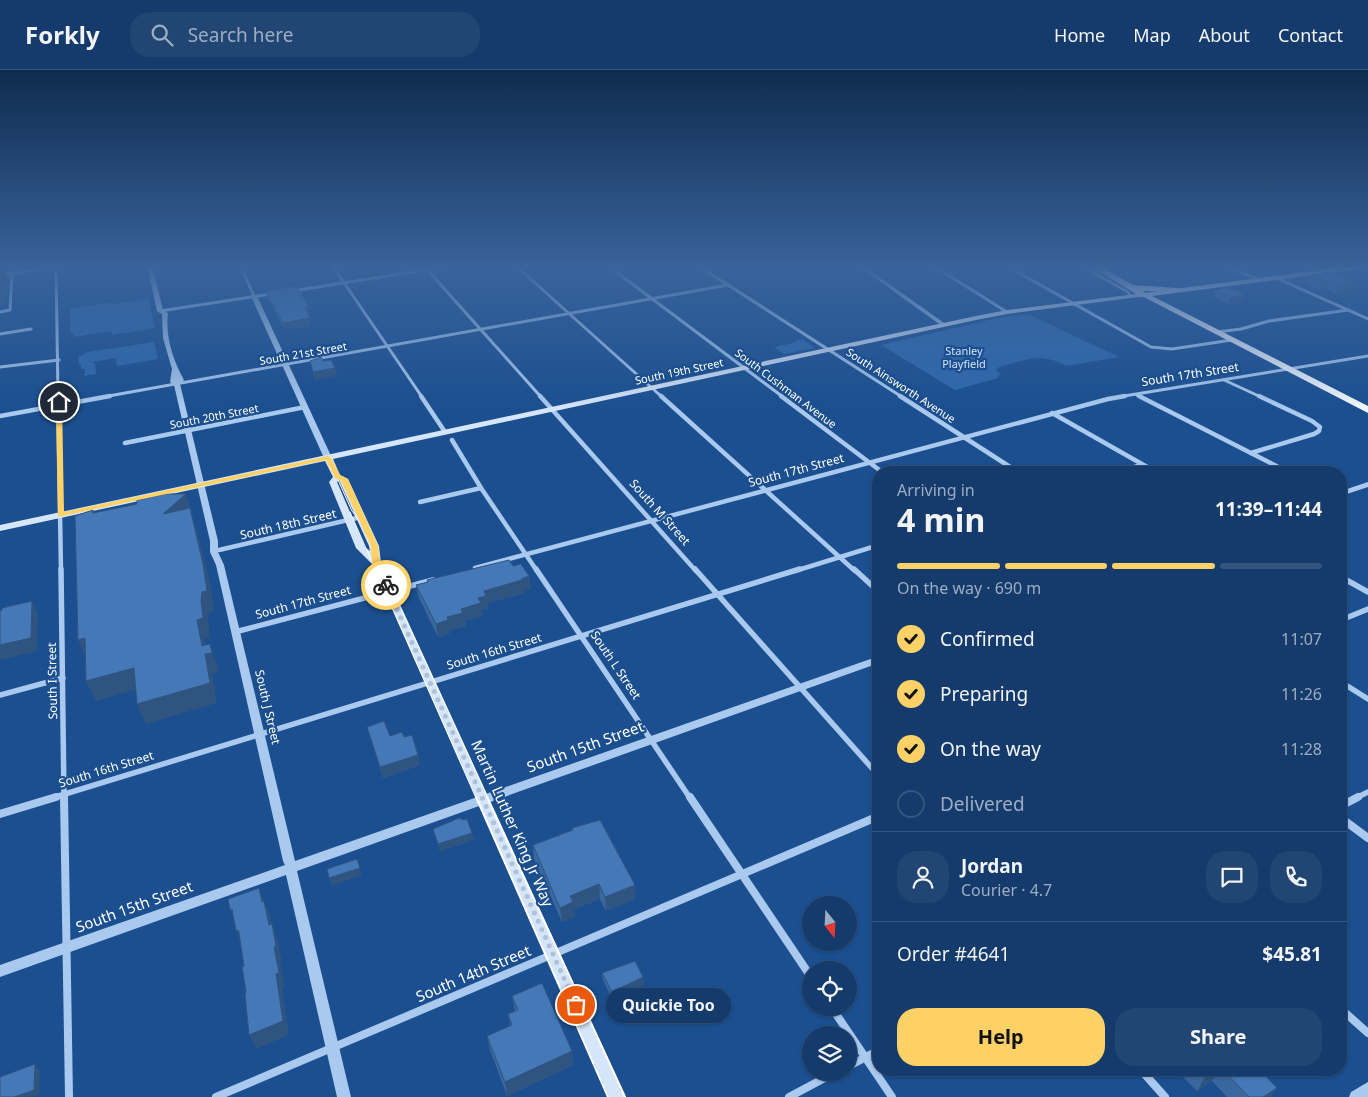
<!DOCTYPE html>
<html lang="en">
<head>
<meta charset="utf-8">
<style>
	:root { --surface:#143b6b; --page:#214673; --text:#f1f3f6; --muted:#9dadc1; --line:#33557e; --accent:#ffd166 }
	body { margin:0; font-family:"Noto Sans",sans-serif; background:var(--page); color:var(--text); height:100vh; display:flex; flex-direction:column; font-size:19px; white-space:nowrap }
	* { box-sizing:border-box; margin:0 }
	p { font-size:16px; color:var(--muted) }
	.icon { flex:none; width:28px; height:28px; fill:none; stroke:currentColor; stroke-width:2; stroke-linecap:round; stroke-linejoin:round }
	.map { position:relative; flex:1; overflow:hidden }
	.panel { position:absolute; left:872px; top:396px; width:475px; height:610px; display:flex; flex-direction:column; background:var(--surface); border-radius:20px; box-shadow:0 1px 4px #0004,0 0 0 1px var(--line) }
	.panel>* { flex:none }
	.needle { width:32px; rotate:162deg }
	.fabs { position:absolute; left:802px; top:826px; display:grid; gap:10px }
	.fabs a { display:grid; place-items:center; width:55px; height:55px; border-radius:50%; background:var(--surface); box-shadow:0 1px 4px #0004,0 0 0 1px var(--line); font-size:25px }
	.pin { position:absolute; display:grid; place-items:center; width:42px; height:42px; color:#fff; margin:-21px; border:2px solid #fff; border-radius:50%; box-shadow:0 1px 5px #0007 }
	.courier { position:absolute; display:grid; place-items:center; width:50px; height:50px; margin:-25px; border:4px solid #ffd166; border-radius:50%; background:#fff; color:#222; box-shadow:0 1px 6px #0007 }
	.bubble { position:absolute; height:35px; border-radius:18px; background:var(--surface); box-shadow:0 1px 4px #0004,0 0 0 1px var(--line); font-size:16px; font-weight:700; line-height:35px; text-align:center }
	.head em { font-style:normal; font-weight:700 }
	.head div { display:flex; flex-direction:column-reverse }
	.head { display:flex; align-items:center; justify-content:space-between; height:85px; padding:0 25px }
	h1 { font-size:32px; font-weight:700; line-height:38px }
	.bar { display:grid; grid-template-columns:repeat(4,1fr); gap:8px 5px; align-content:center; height:60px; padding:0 25px }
	.bar i { height:6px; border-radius:4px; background:var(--line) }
	.bar .current { background:var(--accent) }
	.bar p { grid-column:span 4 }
	.line { display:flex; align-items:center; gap:12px; padding:0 25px; border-top:1px solid var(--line) }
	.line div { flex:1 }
	.round { display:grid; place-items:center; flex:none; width:52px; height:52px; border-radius:20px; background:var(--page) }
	ol { padding:0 25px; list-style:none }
	li { display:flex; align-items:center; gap:15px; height:55px }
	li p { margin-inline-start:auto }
	li .icon { padding:5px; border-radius:50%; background:var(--accent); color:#111; stroke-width:4 }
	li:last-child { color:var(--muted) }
	li i { width:28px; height:28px; border:2px solid var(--line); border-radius:50% }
	.cta { display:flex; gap:10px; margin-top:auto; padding:10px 25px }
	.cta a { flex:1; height:58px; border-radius:20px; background:var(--accent); color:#111; font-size:20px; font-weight:700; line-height:58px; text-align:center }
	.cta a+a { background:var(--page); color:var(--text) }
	header { display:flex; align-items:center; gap:30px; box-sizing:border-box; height:70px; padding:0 25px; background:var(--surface); border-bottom:1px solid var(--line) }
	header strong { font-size:24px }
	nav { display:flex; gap:28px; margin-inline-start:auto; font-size:18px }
	.search { width:350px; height:45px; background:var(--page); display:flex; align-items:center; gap:12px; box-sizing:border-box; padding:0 18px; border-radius:20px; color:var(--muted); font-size:19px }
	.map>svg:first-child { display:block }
</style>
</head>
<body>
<header>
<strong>Forkly</strong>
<div class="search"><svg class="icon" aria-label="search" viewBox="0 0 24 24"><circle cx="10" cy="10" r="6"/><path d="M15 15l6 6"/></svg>Search here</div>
<nav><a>Home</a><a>Map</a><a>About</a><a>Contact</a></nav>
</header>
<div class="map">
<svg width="1368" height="1027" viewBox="0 0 1368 1027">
	<rect width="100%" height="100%" fill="#1b4f8f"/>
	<g fill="#2e69ad">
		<polygon points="148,228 155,258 112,265 111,261 74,267 74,264 70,262 70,239 106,233 118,234"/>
		<path d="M1028 244 1119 287 1066 296C1043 282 1023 290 999 297L996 300 1001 305 998 306V308L955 320 881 275 998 248Z"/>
		<polygon points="802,269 815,278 784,284 774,277 794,273 793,272"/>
		<polygon points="154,272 158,289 117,296 116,288 91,292 95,293 96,304 84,306 85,299 81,299 81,295 89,293 79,295 78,287 88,282"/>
	</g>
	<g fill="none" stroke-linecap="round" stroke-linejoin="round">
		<g stroke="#a9c9ee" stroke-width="3">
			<polyline points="56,195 58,327"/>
			<polyline points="240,195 254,226"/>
			<polyline points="332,195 422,327"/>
			<polyline points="423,195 541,327"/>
			<polyline points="515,195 662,327"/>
			<polyline points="607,195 783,327"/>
			<polyline points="697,195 902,327"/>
			<polyline points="791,195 797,195"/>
			<polyline points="932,195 1007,242"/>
			<polyline points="1005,195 1151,277 1172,279 1232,270"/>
			<polyline points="1080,195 1128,222 1130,225 1127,227"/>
			<polyline points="1224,195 1257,209"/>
			<polyline points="1274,207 1368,249"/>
			<polyline points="292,221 457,195"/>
			<polyline points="160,241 271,224"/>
			<polyline points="0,242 10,240 12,204"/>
			<polyline points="1217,262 1241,259 1269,251 1348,240"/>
			<polyline points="0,264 31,259"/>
			<polyline points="0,297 59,290"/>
			<polyline points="1224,310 1261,327"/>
			<polyline points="1137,325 1142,327"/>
			<polyline points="103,327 728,215"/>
			<polyline points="1118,327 1368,286"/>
		</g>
		<g stroke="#a9c9ee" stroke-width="4.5">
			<polyline points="58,326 61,501"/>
			<polyline points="421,326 445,362"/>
			<polyline points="540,326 696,501"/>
			<polyline points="661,326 855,501"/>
			<polyline points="781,326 882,402"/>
			<polyline points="900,326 1018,402"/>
			<polyline points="1139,326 1288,402"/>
			<polyline points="1052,343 1156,402"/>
			<polyline points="0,346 110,326"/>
			<polyline points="452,370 481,418 537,501"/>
			<polyline points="125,373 305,337"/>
			<polyline points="1251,383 1314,364 1319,361 1320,357 1312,351 1259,326"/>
			<polyline points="1116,402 1142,395"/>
			<polyline points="420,432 481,418"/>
			<polyline points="219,480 361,447"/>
			<polyline points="475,498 1108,329 1125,326"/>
			<polyline points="795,501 879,475"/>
		</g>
		<g stroke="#a9c9ee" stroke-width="5.5">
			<polyline points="61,499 64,728"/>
			<polyline points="536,499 690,728"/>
			<polyline points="695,499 879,706"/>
			<polyline points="854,499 879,522"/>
			<polyline points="1341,507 1368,522"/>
			<polyline points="1341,550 1368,539"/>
			<polyline points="235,562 433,510"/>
			<polyline points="1341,612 1368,629"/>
			<polyline points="0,625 63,608"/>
			<polyline points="52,728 800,499"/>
			<polyline points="1356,728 1368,722"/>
		</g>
		<g stroke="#a9c9ee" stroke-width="8">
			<polyline points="64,727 69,1027"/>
			<polyline points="690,727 811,907"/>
			<polyline points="1341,736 1358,727"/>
			<polyline points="0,744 56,727"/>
			<polyline points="1341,748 1368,768"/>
			<polyline points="832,938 892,1027"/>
			<polyline points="1341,939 1368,963"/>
			<polyline points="849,996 879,980"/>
			<polyline points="1141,1000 1165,1027"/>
			<polyline points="216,1027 879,746"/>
			<polyline points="789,1027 836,1002"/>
		</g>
		<g fill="#a9c9ee" fill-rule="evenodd">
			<polygon points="63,195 77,195 0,207 0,203"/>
			<path d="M147 195H152L163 240 168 243C165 266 173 290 184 310L180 314 218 471V482L224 495 295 791 879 586V593L297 801 351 1027H337L286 805 0 907V895L285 795 283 791 216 495 210 482V471L174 315 170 312 172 299 163 268 162 244 157 241Z"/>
			<polygon points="857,195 862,195 947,255 942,256"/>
			<polygon points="1303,195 1310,195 1326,201 1321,202"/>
			<polygon points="252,225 257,226 332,388 331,390 328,390 324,388 251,226"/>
			<polygon points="1368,412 1368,417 1341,426 1341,421"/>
			<polygon points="1368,1012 1368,1027 1349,1027 1351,1022"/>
		</g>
		<path fill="#d6e6fa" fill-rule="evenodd" d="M1144 223 1147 225 1146 226 1007 244 976 250 333 389 340 405 348 409 379 476 381 493 626 1027H609L372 494 356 478 329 412 333 407 325 391 0 461V455L976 246 1007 240ZM339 410 369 476 370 481 365 477 337 412Z"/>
		<polygon fill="#f0f6ff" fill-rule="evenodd" points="1358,195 1368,195 1368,198 1152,226 1368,336 1368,343 1140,225 1144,223"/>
		<polygon fill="#f8faff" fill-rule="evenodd" points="1088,195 1098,195 1133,215 1177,218 1181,220 1177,222 1143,221 1148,225 1141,227"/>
		<g stroke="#fff" stroke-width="1">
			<polyline points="338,410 352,441 363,456 488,728"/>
			<polyline points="350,442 476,728"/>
		</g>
		<g stroke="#fff" stroke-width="2">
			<polyline points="476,727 608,1027"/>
			<polyline points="487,727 625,1027"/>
		</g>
	</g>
	<g fill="#3a679d">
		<polygon points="1311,205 1355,212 1351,222 1336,224 1327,220 1323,221 1307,214"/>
		<polygon points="1216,220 1242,232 1228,234 1214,227"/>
		<polygon points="266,221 310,245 308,245 311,256 285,260 268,228"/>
		<polygon points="513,496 529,506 531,519 524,521 524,523 487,533 488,539 482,540 483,546 465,551 466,556 450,560 450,563 438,567 419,528 416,515 427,512 427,510"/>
		<polygon points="367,657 390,666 404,667 420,695 383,708"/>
		<polygon points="464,750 474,770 440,781 433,759"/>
		<polygon points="572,758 635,815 635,829 606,841 600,829 574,839 575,846 562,852 534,789 533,775 572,760"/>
		<polygon points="602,903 644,914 612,929 603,910"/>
		<polygon points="512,926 572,981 573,995 507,1026 490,980 487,966 510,956 508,944 515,941"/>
		<polygon points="1176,1000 1260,1000 1271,1027 1227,1027 1212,1011 1197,1021"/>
	</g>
	<g fill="#305480">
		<polygon points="2,195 8,208 4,234 0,234 0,209"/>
		<polygon points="26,195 36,195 36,196 27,197"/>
		<polygon points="1331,211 1327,220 1323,221 1327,212"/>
		<polygon points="1355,212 1351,222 1336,224 1339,215"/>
		<polygon points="1245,225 1242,232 1228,234 1230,227"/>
		<polygon points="308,237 310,245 306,245 305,238"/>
		<polygon points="310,248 311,256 285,260 283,253"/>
		<polygon points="335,298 337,306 314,310 313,302"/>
		<polygon points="186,424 192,442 191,443 196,457 210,513 214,541 209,542 208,550 210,568 204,569 207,584 210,574 217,594 219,603 212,604 217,633 146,654 137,634 202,576 163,444"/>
		<polygon points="529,506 531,519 524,521 524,523 487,533 488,539 482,540 483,546 465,551 466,556 450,560 450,563 438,567 436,554 478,528 484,521"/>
		<polygon points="32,531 38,544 37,581 0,590 0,575"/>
		<polygon points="85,568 87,590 78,570"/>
		<polygon points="134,598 142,618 96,631 86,611"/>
		<polygon points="418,685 420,695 383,708 380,697"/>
		<polygon points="472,763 474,770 440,781 438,774"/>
		<polygon points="357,789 362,805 332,816 329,808"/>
		<polygon points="599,814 600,829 574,839 575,846 562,852 560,838 570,826"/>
		<polygon points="635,815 635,829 606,841 605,827"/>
		<polygon points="259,818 270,845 275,869 269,855 262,832"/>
		<polygon points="232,839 236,854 230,840"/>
		<polygon points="272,854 277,868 282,891 280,891 285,917 282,918 289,965 256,979 249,965 276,904"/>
		<polygon points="238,860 242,875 236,861"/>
		<polygon points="643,907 644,914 612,929 612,922"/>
		<polygon points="572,981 573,995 507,1026 505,1012"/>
		<polygon points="35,994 40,1001 39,1026 14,1027"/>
		<polygon points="1216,1000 1219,1000 1212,1011 1197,1021 1205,1007"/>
		<polygon points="1277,1018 1271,1027 1263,1027"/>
	</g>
	<g fill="#4478b7" stroke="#305480">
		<polygon points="0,195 2,195 0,209"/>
		<polygon points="1330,202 1355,212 1339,215 1331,211 1327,212 1311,205"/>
		<polygon points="297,216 307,234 308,237 305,238 310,248 283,253 266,221"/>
		<polygon points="1229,218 1245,225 1230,227 1216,220"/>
		<polygon points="321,287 323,291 331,290 335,298 313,302 310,291"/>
		<polygon points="165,424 186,424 163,444 190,438 203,494 207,521 202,522 201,531 203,548 197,550 202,576 210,574 212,583 205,584 210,613 137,634 134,598 86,611 85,568 78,570 75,446 93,440 93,443 137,434 137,430"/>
		<polygon points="509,490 513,496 521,494 529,506 521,509 522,510 484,521 486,526 478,528 481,533 461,539 463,543 447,547 448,550 436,554 416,515 428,512 427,510"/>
		<polygon points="32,531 31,568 0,575 0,541 2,540 2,538"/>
		<polygon points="384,651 390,666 402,662 404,667 412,665 418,685 380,697 367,657"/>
		<polygon points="459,748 464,750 467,749 472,763 438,774 433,759"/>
		<polygon points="600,750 635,815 605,827 599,814 570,826 573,832 560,838 533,775 573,760 572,758"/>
		<polygon points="357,789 360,798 329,808 327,799"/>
		<polygon points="259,818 262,832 264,831 269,855 272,854 276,876 274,877 279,903 276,904 283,951 249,965 245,925 246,921 242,897 244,896 239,863 238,860 236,861 232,839 230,840 228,829"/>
		<polygon points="635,891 643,907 612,922 602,903"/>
		<polygon points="542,913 572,981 505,1012 487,966 512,955 508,944 518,940 512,926"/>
		<polygon points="35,994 34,1020 14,1027 0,1027 0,1007"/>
		<polygon points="1198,1000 1216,1000 1205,1007"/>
		<polygon points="1223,1000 1260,1000 1277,1018 1263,1027 1249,1027"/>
	</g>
	<linearGradient id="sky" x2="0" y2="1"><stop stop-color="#0f2b4f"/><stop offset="0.58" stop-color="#39639b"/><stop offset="1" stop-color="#39639b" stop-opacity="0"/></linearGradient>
	<rect width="1368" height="339" fill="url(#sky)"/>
	<polygon fill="#ffd166" points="59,330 62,332 64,442 328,386 331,388 340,405 348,409 378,476 380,492 390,515 386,518 382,515 372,492 371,476 341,411 335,408 326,390 58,447 56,332"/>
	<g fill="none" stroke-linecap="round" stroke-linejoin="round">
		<polyline stroke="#afc1d8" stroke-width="5" stroke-dasharray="0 9" points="386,515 576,935"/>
	</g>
	<g text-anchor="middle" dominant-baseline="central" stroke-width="4.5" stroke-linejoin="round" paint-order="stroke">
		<g font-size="11" fill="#cfe3fa" stroke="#1b4f8f">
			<text x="964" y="280">Stanley<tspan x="964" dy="13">Playfield</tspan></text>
		</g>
		<g font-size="11" fill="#fff" stroke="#1b4f8f">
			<text transform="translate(303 283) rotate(-10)">South 21st Street</text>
			<text transform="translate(679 301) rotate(-12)">South 19th Street</text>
			<text transform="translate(901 315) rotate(33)">South Ainsworth Avenue</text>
			<text transform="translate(786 318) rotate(37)">South Cushman Avenue</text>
			<text transform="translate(214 346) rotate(-11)">South 20th Street</text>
		</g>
		<g font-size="12" fill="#fff" stroke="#1b4f8f">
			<text transform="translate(1190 304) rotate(-9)">South 17th Street</text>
			<text transform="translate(796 400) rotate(-15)">South 17th Street</text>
			<text transform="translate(660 442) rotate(48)">South M Street</text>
			<text transform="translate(288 454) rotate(-13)">South 18th Street</text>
			<text transform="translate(303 532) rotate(-15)">South 17th Street</text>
			<text transform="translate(494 581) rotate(-17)">South 16th Street</text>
			<text transform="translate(616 595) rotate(56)">South L Street</text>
			<text transform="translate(52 611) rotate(-91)">South I Street</text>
			<text transform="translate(268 637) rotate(77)">South J Street</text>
			<text transform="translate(106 699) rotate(-17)">South 16th Street</text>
		</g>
		<g font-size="15" fill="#fff" stroke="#1b4f8f">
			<text transform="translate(585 676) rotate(-20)">South 15th Street</text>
			<text transform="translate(513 753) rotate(66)">Martin Luther King Jr Way</text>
			<text transform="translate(134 836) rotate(-20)">South 15th Street</text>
			<text transform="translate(473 903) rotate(-23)">South 14th Street</text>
		</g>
	</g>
</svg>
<div class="fabs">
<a><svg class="needle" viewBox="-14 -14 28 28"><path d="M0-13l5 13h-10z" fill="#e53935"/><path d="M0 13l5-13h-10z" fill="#9dadc1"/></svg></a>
<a><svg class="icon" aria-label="locate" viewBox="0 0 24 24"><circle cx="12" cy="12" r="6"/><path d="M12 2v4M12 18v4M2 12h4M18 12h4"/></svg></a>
<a><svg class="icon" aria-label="layers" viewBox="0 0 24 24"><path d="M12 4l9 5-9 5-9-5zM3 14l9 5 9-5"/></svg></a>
</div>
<div class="pin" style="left:576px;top:935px;background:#ea580c"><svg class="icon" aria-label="bag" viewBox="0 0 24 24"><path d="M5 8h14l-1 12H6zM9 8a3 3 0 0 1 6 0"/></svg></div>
<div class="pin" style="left:59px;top:332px;background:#1f2937"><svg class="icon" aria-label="home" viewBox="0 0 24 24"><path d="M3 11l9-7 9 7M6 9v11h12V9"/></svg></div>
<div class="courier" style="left:386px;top:515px"><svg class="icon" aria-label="bike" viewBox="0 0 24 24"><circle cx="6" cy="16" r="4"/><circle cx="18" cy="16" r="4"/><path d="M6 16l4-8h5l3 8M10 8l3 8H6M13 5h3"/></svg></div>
<div class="bubble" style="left:606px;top:918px;width:125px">Quickie Too</div>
<section class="panel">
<div class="head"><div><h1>4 min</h1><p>Arriving in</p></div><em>11:39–11:44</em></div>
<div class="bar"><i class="current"></i><i class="current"></i><i class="current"></i><i></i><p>On the way · 690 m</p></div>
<ol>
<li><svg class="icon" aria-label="check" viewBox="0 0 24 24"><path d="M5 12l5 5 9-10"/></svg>Confirmed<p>11:07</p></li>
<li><svg class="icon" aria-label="check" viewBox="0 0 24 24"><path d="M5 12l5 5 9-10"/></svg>Preparing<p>11:26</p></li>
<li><svg class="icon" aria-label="check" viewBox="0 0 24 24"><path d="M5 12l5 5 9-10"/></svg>On the way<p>11:28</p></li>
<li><i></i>Delivered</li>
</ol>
<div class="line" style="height:90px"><a class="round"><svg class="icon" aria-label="person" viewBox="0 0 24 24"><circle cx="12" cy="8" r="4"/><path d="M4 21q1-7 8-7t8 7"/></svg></a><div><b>Jordan</b><p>Courier · 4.7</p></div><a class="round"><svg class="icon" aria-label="chat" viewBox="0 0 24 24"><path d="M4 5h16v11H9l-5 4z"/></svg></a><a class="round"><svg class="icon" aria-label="phone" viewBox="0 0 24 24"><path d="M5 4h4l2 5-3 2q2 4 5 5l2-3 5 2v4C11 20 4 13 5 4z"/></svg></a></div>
<div class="line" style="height:65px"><div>Order #4641</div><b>$45.81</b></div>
<div class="cta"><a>Help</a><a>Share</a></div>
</section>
</div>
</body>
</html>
